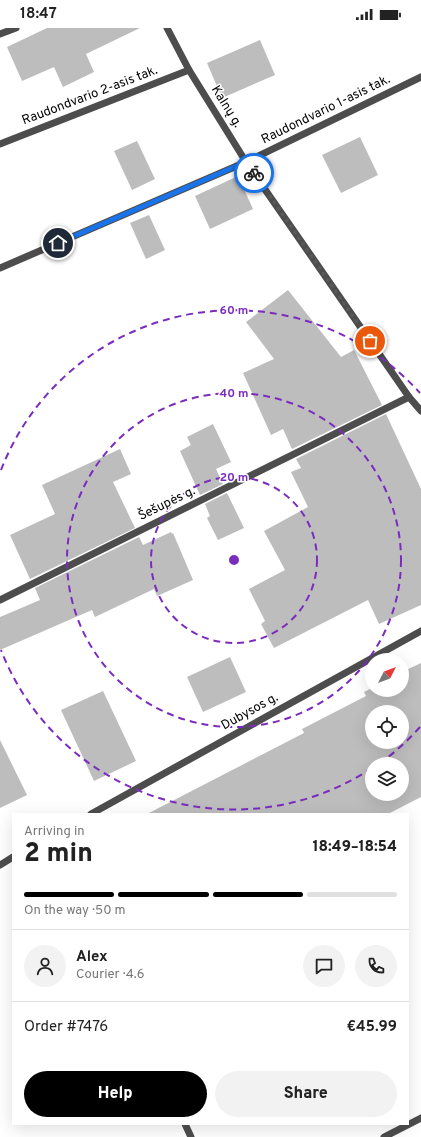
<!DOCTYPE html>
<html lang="en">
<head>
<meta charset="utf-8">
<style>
	:root { --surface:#fff; --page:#f2f2f2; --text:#222; --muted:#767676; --line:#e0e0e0; --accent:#000 }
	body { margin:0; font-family:Overpass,sans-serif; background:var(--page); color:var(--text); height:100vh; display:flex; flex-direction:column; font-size:15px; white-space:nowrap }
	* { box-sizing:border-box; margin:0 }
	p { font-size:13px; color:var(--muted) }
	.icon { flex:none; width:22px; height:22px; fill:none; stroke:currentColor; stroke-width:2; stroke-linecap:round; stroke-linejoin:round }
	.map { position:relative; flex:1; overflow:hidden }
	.sheet { position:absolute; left:12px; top:785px; width:397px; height:312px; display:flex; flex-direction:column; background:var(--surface); border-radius:0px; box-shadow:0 4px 16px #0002 }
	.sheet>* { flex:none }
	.needle { width:26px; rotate:48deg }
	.controls { position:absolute; left:365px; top:625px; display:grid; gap:8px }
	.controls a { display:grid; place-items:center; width:44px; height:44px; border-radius:50%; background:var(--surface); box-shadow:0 4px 16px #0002; font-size:20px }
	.pin { position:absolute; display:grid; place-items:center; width:34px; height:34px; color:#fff; margin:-17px; border:2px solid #fff; border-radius:50%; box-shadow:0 1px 4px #0007 }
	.courier { position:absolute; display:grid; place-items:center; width:40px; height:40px; margin:-20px; border:3px solid #1a73e8; border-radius:50%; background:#fff; color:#222; box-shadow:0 1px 5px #0007 }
	.summary em { font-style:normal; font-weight:800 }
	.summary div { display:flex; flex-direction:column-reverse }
	.summary { display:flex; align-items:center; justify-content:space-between; height:68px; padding:0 12px }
	h1 { font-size:26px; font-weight:800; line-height:30px }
	.bar { display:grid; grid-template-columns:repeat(4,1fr); gap:6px 4px; align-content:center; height:48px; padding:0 12px }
	.bar i { height:5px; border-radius:3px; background:var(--line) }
	.bar .active { background:var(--accent) }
	.bar p { grid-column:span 4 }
	.line { display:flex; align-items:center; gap:10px; padding:0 12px; border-top:1px solid var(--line) }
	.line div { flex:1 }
	.round { display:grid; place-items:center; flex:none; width:42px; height:42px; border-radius:21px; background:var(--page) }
	.primary-button { display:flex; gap:8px; margin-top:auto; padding:8px 12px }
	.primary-button a { flex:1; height:46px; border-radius:24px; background:var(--accent); color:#fff; font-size:16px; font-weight:800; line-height:46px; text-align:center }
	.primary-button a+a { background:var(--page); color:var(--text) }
	.status { display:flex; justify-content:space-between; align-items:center; height:28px; padding:0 20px; background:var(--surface); direction:ltr }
	.status svg { height:11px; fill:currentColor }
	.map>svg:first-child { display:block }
</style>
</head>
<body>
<div class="status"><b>18:47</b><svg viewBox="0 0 49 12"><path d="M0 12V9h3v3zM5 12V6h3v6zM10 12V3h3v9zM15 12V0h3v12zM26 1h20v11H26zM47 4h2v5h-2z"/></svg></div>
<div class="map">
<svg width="421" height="1109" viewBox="0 0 421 1109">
	<rect width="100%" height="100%" fill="#fff"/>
	<g fill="#bdbdbd" fill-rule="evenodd">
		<polygon points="47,0 140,0 86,26 94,44 63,59 54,39 22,53 7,19"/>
		<polygon points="260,12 275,47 222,70 207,35"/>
		<polygon points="360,109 378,147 341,165 322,127"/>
		<polygon points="137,113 155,151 132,162 114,123"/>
		<polygon points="238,148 253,181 210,201 195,168"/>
		<polygon points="149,187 165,222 146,231 130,195"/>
		<polygon points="288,262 341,329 354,322 382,377 292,421 283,401 271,407 243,345 274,331 246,294"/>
		<polygon points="386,386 421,461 421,577 379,596 368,572 274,620 261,596 265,593 249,561 285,542 264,503 308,479 291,444 301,440 296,431"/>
		<polygon points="213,396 231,434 216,441 223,456 200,467 180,423 191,417 187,409"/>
		<polygon points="120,421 131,446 113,454 135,500 30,551 10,507 55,486 42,457"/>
		<polygon points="227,465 244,500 218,512 207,490 210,488 205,476"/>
		<polygon points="171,504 172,506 173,505 193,552 157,568 154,561 95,589 92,582 0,622 0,589 40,572 35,560 139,509 143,517"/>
		<polygon points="230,629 246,664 203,684 187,649"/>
		<path d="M421 635V769L388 786H147L304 705 302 701 366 668 364 664 372 660V662H402V644ZM372 684H402V714H372ZM372 736H402V766H372Z"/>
		<polygon points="103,663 136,733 94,753 61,682"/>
		<polygon points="0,712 27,767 0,780"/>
	</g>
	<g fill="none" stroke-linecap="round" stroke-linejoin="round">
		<g stroke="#4d4d4d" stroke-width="7">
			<polyline points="167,0 189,42 246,134 409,369 421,383"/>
			<polyline points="0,6 16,0"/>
			<polyline points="0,116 189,42"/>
			<polyline points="0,240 246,134 421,49"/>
			<polyline points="0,572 409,369"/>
			<polyline points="91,786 421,603"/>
			<polyline points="0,837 13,829"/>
			<polyline points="185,1096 191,1109"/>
			<polyline points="384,1109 421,1090"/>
		</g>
	</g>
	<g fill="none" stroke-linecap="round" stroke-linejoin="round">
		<polyline stroke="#595959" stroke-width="4" stroke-dasharray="0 7.2" points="254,145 370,313"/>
		<polyline stroke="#1a73e8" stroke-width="5" points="58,215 246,134 254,145"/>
	</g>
	<g fill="none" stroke="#7b2cbf" stroke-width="2" stroke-dasharray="7 5">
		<circle cx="234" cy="532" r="83"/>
		<circle cx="234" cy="532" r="167"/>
		<path d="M420 699A250 250 0 0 1 379 736M372 740A250 250 0 0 1 1 622M1 442A250 250 0 0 1 420 365"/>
	</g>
	<g text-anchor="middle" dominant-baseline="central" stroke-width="3" stroke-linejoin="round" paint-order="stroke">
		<g font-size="13" fill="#000" stroke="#fff">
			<text transform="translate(90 68) rotate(-21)">Raudondvario 2-asis tak.</text>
			<text transform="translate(226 79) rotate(58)">Kalnų g.</text>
			<text transform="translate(326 82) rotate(-26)">Raudondvario 1-asis tak.</text>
			<text transform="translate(167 476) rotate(-26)">Šešupės g.</text>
			<text transform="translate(250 684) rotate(-29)">Dubysos g.</text>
		</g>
	</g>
	<circle cx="234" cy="532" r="6" fill="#7b2cbf" stroke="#fff" stroke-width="2"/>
	<g font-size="12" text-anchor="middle" font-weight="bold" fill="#7b2cbf" stroke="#fff" stroke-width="3" stroke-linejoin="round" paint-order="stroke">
		<text x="234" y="286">60 m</text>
		<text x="234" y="369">40 m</text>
		<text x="234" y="453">20 m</text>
	</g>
</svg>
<div class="controls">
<a><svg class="needle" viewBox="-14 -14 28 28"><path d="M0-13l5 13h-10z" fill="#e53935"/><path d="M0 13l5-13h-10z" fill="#767676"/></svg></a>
<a><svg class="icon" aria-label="locate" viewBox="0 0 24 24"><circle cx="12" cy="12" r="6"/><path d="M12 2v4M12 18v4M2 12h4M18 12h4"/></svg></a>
<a><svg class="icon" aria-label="layers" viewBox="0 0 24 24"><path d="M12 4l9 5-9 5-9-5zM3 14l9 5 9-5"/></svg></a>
</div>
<div class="pin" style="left:370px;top:313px;background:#ea580c"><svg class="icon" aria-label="bag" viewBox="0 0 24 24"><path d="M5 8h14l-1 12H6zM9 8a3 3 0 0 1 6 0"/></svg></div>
<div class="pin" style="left:58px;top:215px;background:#1f2937"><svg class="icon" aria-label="home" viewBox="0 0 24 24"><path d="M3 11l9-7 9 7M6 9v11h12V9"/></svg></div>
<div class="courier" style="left:254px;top:145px"><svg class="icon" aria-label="bike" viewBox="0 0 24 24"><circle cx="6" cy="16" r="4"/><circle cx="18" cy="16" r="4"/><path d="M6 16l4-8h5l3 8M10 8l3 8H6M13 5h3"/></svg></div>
<section class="sheet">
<div class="summary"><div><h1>2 min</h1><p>Arriving in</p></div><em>18:49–18:54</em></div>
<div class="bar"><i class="active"></i><i class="active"></i><i class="active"></i><i></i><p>On the way · 50 m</p></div>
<div class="line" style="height:72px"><a class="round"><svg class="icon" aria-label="person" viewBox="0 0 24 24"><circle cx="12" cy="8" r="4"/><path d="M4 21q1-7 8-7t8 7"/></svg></a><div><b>Alex</b><p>Courier · 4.6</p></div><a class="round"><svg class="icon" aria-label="chat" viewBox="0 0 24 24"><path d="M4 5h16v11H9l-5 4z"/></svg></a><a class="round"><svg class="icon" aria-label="phone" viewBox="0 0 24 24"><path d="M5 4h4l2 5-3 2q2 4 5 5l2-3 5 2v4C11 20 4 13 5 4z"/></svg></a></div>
<div class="line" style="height:52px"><div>Order #7476</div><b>€45.99</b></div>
<div class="primary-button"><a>Help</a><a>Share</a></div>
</section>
</div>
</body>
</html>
